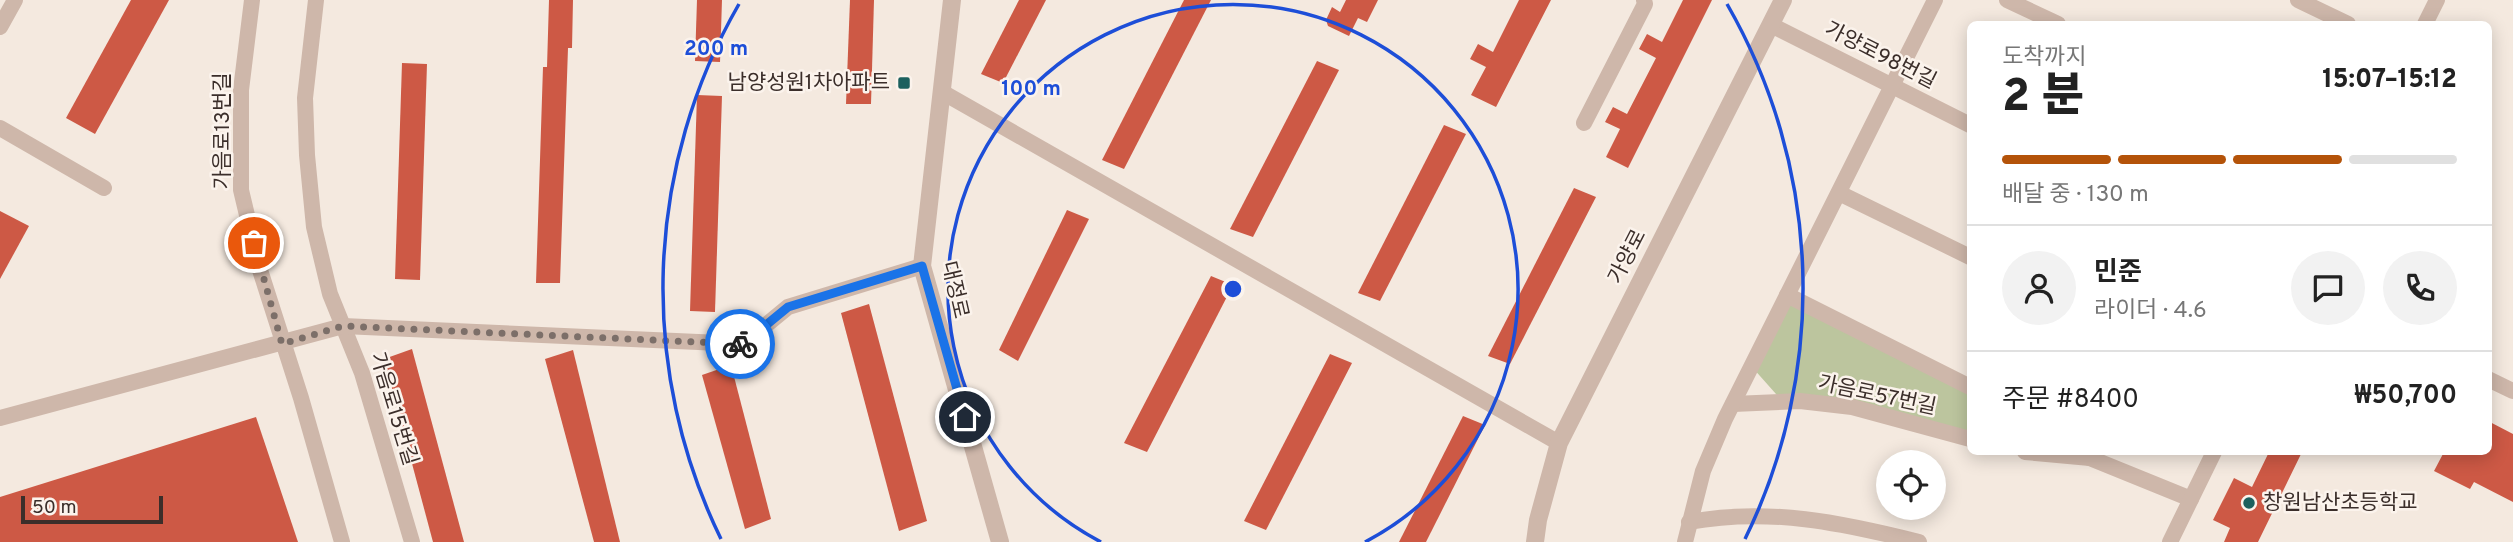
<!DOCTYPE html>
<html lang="ko">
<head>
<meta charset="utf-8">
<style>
	:root { --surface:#fff; --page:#f2f2f2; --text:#222; --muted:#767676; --line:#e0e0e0; --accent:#b45309 }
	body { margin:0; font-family:Overpass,"Noto Sans KR",sans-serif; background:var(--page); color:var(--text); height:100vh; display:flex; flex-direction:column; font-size:26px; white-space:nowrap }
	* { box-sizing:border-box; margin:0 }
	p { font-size:23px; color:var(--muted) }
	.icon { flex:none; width:38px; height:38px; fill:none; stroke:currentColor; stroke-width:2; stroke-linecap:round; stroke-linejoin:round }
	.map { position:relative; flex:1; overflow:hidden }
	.side { position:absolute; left:1967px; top:21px; width:525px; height:434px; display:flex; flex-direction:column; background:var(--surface); border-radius:10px; box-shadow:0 4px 18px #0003 }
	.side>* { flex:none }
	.tools { position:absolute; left:1876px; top:450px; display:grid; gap:14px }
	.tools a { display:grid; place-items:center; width:70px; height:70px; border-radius:50%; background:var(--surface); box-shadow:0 4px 18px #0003; font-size:35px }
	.scale { position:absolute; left:21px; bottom:18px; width:142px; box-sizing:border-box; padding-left:7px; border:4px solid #3b2e2a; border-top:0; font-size:19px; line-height:24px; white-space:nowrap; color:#3b2e2a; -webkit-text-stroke:5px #fbf3ec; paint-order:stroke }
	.pin { position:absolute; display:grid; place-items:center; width:60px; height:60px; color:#fff; margin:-30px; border:4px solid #fff; border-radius:50%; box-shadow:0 2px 7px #0007 }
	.courier { position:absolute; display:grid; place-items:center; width:70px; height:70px; margin:-35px; border:5px solid #1a73e8; border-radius:50%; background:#fff; color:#222; box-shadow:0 2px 9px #0007 }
	.summary em { font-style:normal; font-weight:800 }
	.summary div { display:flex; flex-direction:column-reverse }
	.summary { display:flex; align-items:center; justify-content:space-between; height:119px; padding:0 35px }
	h1 { font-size:46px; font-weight:800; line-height:52px }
	.bar { display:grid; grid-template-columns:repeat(4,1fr); gap:10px 7px; align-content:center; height:84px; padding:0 35px }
	.bar i { height:9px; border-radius:5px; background:var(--line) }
	.bar .selected { background:var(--accent) }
	.bar p { grid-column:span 4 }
	.line { display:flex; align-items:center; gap:18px; padding:0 35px; border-top:2px solid var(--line) }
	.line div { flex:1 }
	.round { display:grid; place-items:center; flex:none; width:74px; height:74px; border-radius:37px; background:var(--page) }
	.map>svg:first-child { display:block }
</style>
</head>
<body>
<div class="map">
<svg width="2513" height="542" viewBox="0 0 2513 542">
	<rect width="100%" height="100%" fill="#f4e9df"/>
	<polygon fill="#bcc59e" points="1787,295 1970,387 1970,439 1901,419 1783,402 1752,367"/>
	<g fill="#cd5945">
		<polygon points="131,0 169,0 95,134 66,118"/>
		<polygon points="549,0 573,0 572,48 568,48 560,283 536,283 543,67 547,67"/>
		<polygon points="697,0 722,0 720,62 695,61"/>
		<polygon points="850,0 874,0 871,104 846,104"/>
		<polygon points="1019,0 1046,0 1003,83 981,74"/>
		<polygon points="1184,0 1211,0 1124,169 1102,160"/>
		<polygon points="1346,0 1378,0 1367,22 1358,18 1349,36 1328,26 1326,20 1332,7 1340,12"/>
		<polygon points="1519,0 1551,0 1496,107 1471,95 1486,67 1470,59 1478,44 1493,52"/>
		<polygon points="1683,0 1712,0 1628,168 1606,157 1620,129 1605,122 1613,107 1627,114 1656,58 1639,49 1647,34 1662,42"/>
		<polygon points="1317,61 1339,70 1253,237 1230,229"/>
		<polygon points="402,63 427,64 420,280 395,279"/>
		<polygon points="697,95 722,96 715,312 690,311"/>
		<polygon points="1444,125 1466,134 1380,301 1358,293"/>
		<polygon points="1574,188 1596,197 1510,364 1488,356"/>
		<polygon points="1067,210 1089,219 1018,361 999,350"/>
		<polygon points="0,211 29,226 0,279"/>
		<polygon points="1211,276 1233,285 1147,452 1124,443"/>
		<polygon points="869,304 927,521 899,531 841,313"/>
		<polygon points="412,349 464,542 433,542 384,359"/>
		<polygon points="573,350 620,542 594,542 545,359"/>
		<polygon points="1330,354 1352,363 1266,530 1244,521"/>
		<polygon points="731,365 771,519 745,529 702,375"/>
		<polygon points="1463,416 1485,425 1426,542 1399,542"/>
		<polygon points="256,417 298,542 0,542 0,497"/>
		<polygon points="2488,421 2513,434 2513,502 2474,482 2470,489 2434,471 2444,452 2488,452"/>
		<polygon points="2269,452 2302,452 2258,542 2224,542 2230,528 2213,520 2234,478 2252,487"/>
	</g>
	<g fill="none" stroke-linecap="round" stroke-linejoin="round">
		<g stroke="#ceb7aa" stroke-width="16">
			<polyline points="252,0 241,90 241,190 260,270 301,398 342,542"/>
			<polyline points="316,0 305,98 307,155 314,227 330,294 362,373 412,542"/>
			<polyline points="2007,0 2058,24"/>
			<polyline points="2298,0 2348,24"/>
			<polyline points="2425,24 2437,0"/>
			<polyline points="1771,25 1970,125"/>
			<polyline points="0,27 15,0"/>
			<polyline points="942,92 1559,443"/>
			<polyline points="1584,123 1645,4 1644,0"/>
			<polyline points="0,128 104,188"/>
			<polyline points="1839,193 1970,257"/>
			<polyline points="1787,295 1970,387"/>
			<polyline points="2488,379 2513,391"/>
			<polyline points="1733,404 1800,401 1852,407 1970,439"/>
			<polyline points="0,418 343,326 743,344 788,307 922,266"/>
			<polyline points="2025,452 2090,458"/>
			<polyline points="2081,452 2090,458 2191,499"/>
			<path d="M1689 522C1768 507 1843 523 1919 542"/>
			<polyline points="1685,542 1703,471 1725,419 1935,0"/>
			<polyline points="2170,542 2214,452"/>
		</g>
		<g stroke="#ceb7aa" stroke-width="18">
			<polyline points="952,0 922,266 1000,542"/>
			<polyline points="1535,542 1538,520 1559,443 1783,0"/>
		</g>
	</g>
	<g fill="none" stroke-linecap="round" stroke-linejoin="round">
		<polyline stroke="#7c6f69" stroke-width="7" stroke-dasharray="0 12.6" points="254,243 282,344 343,326 740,344"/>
		<polyline stroke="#1a73e8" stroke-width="9" points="740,344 743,344 788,307 922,266 965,417"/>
	</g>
	<g fill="none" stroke="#1d4ed8" stroke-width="3.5">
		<path d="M1101 542A285 285 0 1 1 1365 542"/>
		<path d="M721 539A570 570 0 0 1 739 4M1727 4A570 570 0 0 1 1745 539"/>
	</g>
	<g fill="#1c605e" stroke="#fbf3ec" stroke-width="2.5">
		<rect x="897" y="76" width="14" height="14" rx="3.5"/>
		<circle cx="2249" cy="503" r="7"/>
	</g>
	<g text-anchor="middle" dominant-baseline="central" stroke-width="5" stroke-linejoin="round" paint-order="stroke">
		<g font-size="21" fill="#3b2e2a" stroke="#fbf3ec">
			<text transform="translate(1880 56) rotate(27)">가양로98번길</text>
			<text transform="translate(223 131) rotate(-90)">가음로13번길</text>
			<text transform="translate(1628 257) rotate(-63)">가양로</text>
			<text transform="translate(954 290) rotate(77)">대정로</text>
			<text transform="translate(1877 396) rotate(12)">가음로57번길</text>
			<text transform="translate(393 409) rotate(73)">가음로15번길</text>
		</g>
		<g font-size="21" fill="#3b2e2a" stroke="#fbf3ec" text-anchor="end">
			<text x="890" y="83">남양성원1차아파트</text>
			<text x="2263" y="503" text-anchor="start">창원남산초등학교</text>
		</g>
	</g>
	<circle cx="1233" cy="289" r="10" fill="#1d4ed8" stroke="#fbf3ec" stroke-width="3.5"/>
	<g font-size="21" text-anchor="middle" font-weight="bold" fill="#1d4ed8" stroke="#fbf3ec" stroke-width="5" stroke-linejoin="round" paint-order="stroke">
		<text x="716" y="55">200 m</text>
		<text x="1031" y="95">100 m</text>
	</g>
</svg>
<div class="tools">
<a><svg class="icon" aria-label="locate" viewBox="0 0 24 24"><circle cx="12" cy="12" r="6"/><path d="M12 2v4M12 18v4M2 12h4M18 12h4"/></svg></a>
</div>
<div class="scale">50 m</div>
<div class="pin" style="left:254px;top:243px;background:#ea580c"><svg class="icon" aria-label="bag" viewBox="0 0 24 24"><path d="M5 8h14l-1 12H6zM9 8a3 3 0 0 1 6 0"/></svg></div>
<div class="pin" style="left:965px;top:417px;background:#1f2937"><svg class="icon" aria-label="home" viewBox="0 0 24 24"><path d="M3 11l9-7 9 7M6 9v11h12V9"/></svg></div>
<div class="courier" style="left:740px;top:344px"><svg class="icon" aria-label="bike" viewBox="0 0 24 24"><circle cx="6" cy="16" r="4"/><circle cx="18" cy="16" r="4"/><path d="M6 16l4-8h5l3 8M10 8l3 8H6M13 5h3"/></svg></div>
<section class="side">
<div class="summary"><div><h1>2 분</h1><p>도착까지</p></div><em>15:07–15:12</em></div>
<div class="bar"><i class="selected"></i><i class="selected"></i><i class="selected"></i><i></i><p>배달 중 · 130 m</p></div>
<div class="line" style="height:126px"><a class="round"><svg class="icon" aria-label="person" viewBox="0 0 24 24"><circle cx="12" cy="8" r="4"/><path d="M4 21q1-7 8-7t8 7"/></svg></a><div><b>민준</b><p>라이더 · 4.6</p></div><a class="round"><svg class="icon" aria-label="chat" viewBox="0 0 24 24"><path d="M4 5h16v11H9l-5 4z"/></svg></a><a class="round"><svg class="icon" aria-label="phone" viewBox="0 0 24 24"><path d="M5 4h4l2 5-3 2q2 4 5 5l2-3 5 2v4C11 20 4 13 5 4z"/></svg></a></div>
<div class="line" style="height:91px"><div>주문 #8400</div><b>₩50,700</b></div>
</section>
</div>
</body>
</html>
